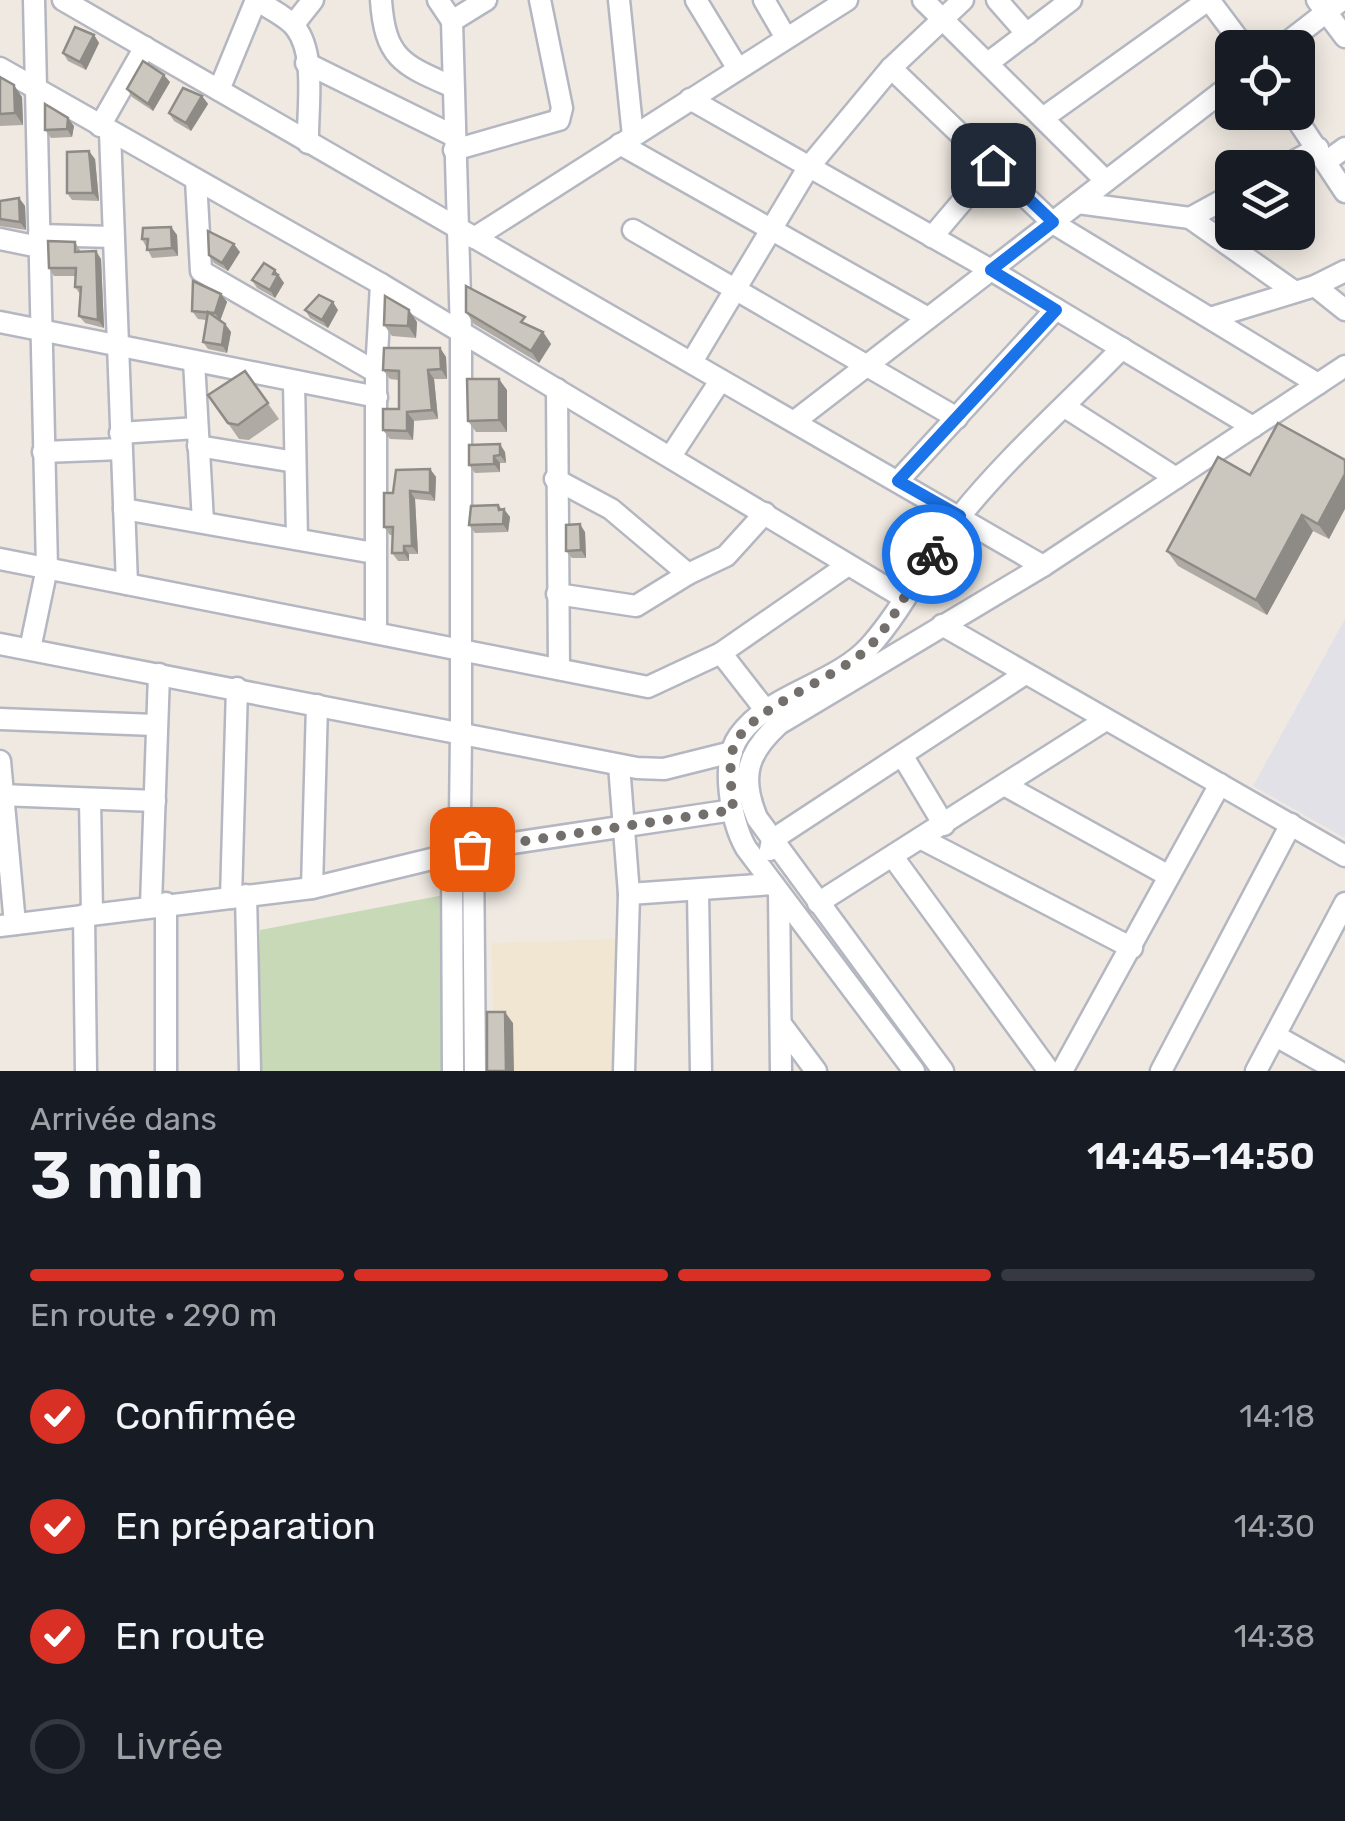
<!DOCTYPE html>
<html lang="fr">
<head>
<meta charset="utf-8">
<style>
	:root { --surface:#171b24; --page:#20242c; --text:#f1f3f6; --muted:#9ea1a6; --line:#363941; --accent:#d93025 }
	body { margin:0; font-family:Rubik,sans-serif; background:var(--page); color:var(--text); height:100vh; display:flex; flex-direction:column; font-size:38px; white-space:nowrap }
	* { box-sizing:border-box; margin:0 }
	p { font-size:32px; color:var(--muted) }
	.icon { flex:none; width:55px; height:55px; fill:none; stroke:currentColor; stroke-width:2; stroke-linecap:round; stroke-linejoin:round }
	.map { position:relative; height:1071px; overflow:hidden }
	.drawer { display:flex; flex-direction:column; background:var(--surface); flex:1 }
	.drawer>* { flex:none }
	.fabs { position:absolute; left:1215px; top:30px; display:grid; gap:20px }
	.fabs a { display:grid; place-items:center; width:100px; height:100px; border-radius:15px; background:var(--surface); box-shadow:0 5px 25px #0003; font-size:50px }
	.pin { position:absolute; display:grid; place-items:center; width:85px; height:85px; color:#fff; margin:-42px; border-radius:20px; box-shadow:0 5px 15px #0006 }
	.courier { position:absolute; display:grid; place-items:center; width:100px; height:100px; margin:-50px; border:8px solid #1a73e8; border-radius:50%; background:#fff; color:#222; box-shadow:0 2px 12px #0007 }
	.headline em { font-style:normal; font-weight:600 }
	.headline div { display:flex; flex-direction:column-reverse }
	.headline { display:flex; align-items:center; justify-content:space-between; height:170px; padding:0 30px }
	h1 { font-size:65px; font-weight:600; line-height:75px }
	.bar { display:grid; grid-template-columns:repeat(4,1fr); gap:15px 10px; align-content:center; height:120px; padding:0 30px }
	.bar i { height:12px; border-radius:8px; background:var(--line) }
	.bar .on { background:var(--accent) }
	.bar p { grid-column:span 4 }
	ol { padding:0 30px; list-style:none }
	li { display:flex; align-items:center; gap:30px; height:110px }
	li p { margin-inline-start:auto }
	li .icon { padding:10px; border-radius:50%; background:var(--accent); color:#fff; stroke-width:4 }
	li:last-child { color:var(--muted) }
	li i { width:55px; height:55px; border:5px solid var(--line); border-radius:50% }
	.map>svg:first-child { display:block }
</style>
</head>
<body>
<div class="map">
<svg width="1345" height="1071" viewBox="0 0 1345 1071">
	<rect width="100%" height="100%" fill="#efe9e1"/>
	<polygon fill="#e3e1e8" points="1345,619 1345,838 1253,786"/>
	<polygon fill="#f0e6d1" points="619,939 615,1071 494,1071 492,943"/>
	<polygon fill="#c8d9b8" points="444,895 444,1071 257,1071 260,930"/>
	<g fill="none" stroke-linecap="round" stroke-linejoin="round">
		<polyline stroke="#75cff0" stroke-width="4" points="464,1071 464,1001"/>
		<defs>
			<g id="minor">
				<polyline points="63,0 1043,566"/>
				<path d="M256 0C268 8 286 16 295 27 317 54 307 110 308 143"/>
				<path d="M381 0C385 59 403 65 453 87"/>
				<polyline points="438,0 452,21 461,333 461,734 460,817 452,853 453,1071"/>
				<polyline points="619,0 633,136"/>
				<polyline points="696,0 738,69"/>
				<polyline points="764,0 786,38"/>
				<polyline points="923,0 1106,181"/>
				<polyline points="997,0 1027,34"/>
				<polyline points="1209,0 1245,48"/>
				<polyline points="1317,0 1345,37"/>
				<polyline points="452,21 486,0"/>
				<polyline points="294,24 313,0"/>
				<polyline points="1280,48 1342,0"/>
				<polyline points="306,63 454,136"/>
				<polyline points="988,63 1071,0"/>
				<polyline points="0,68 381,284 904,598"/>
				<polyline points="891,68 1053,223 1318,384"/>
				<polyline points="219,90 256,0"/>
				<polyline points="690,99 991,270 1253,427"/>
				<polyline points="1292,112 1345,192"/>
				<polyline points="1043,118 1208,0"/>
				<polyline points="100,126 145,47"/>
				<polyline points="110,132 127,584"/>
				<polyline points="620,144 928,318"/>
				<polyline points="454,150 559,120 562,108 540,0"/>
				<polyline points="1327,161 1345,148"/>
				<polyline points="1282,168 1318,148"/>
				<polyline points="196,180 201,271 376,372"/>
				<polyline points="1078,203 1190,218 1295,292"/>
				<polyline points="1190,218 1232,195"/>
				<polyline points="633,230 957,418"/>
				<polyline points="39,235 113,237"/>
				<polyline points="932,237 993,165"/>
				<polyline points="474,238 847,0"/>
				<polyline points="0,239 39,247"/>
				<polyline points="1315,286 1345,310"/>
				<polyline points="1210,318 1315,286 1345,271"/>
				<polyline points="0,322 377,397"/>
				<polyline points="693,360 808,168 891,68 963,0"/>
				<polyline points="194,361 203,522"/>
				<polyline points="294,382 297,539"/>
				<polyline points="557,389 559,669"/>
				<polyline points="1065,407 1176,478"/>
				<polyline points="795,421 1232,84"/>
				<polyline points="120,433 197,428"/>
				<polyline points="198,446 295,462"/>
				<polyline points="43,452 121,449"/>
				<polyline points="671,456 720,381"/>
				<polyline points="555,479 611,509 688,574 726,556 765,513"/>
				<polyline points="898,481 1056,309"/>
				<polyline points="124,509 374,553"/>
				<polyline points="0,559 648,687 721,653 767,712"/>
				<polyline points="557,594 636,606 688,574"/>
				<polyline points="942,625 1345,856"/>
				<polyline points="376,632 376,372 381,284"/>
				<polyline points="0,644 637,768 664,769 732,752"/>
				<polyline points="30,649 47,568 34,0"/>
				<polyline points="721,653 848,565"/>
				<polyline points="0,719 155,725"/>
				<polyline points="902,755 944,825"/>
				<polyline points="0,761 15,924"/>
				<polyline points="619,765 629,894 624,1071"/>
				<polyline points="1006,786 1169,876"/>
				<polyline points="0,795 155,801"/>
				<polyline points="90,799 92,913"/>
				<polyline points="468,839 473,849 475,1071"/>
				<polyline points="922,839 1132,948"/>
				<polyline points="770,850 772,840 1025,674"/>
				<polyline points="893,857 1049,1071"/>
				<polyline points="312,888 317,705"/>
				<polyline points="698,892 701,1071"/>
				<polyline points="779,892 781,1071"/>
				<polyline points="629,894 773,884"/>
				<polyline points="246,895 250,1071"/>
				<polyline points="231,898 237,688"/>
				<polyline points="166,903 166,1071"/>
				<polyline points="818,903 1104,721"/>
				<polyline points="151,905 159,674"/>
				<polyline points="84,915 86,1071"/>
				<polyline points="0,926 312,888 473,849 733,810"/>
				<polyline points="781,1024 816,1071"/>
				<polyline points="1276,1036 1338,1071"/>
				<path d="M914 1071 746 848C731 822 720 762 739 736 769 693 835 685 870 646 904 608 926 559 957 520 1006 458 1068 404 1122 348"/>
				<path d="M943 1071 757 818C740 777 747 753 779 724L1043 566 1345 366"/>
				<polyline points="1062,1071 1220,784"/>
				<polyline points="1161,1071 1291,824"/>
				<polyline points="1256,1071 1345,903"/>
			</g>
		</defs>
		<use href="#minor" stroke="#b4b7c1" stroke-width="25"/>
		<use href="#minor" stroke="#fff" stroke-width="20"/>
	</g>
	<g fill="#afaba4">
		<polygon points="94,35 99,43 86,70 68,61 63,53"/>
		<polygon points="0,77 22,97 23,125 0,126"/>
		<polygon points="170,82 153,111 132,97 127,89"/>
		<polygon points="202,96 208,104 191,131 174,121 169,113"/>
		<polygon points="74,126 72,137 51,138 45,130"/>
		<polygon points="95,159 99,201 72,200 67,193"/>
		<polygon points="19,198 25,206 26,230 0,226 0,201"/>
		<polygon points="171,227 177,235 178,256 152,258 142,239"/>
		<polygon points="75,242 81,252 101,259 104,328 85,323 79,316 80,294 75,287 76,276 54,276 49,268"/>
		<polygon points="240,252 228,271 214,263 209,255"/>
		<polygon points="275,270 284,283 275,298 257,288 252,280"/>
		<polygon points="221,294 227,302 220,321 225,324 231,332 227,353 208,349 203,342 206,320 198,319 192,311"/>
		<polygon points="305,310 338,310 328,328 310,318"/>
		<polygon points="466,312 531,327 543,332 551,344 539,363 474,324"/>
		<polygon points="417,322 416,338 392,336 384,325"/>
		<polygon points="440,348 446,357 447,379 434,379 438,419 414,421 413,440 390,439 383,430 399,409 399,380 390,379 383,370"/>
		<polygon points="245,371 279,419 249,440 239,439 208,395"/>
		<polygon points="507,390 507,432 476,432 468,421"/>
		<polygon points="1278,423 1329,539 1313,531 1267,615 1178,566 1167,551 1250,475"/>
		<polygon points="505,452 506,463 500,463 500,472 475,473 469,465"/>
		<polygon points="430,469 436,477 435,501 415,499 418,554 409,554 409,561 398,561 392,553 392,535 390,535 384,527 393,493"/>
		<polygon points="498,505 510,517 508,532 475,533 469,525"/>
		<polygon points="585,532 586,558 572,558 566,551"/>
	</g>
	<g fill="#8e8b86">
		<polygon points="94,35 99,43 86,70 80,62"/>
		<polygon points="164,75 170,82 153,111 148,104"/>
		<polygon points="14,85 22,97 23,125 15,113"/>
		<polygon points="202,96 208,104 191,131 186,123"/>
		<polygon points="68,118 74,126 72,137 67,129"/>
		<polygon points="89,151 95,159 99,201 93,193"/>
		<polygon points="19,198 25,206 26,230 20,222"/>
		<polygon points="171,227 177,235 178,256 172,248"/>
		<polygon points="234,244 240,252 228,271 222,263"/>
		<polygon points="96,251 101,259 104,328 98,320"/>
		<polygon points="275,270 284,283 275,298 270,290"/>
		<polygon points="221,294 227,302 220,321 215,313"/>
		<polygon points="333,302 338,310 328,328 322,320"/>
		<polygon points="409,310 417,322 416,338 408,326"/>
		<polygon points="225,324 231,332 227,353 222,345"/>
		<polygon points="543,332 551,344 539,363 531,351"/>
		<polygon points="440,348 446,357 447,379 441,369"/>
		<polygon points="428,370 434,379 438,419 432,410"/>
		<polygon points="499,379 507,390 507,432 499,420"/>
		<polygon points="407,412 414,421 413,440 407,431"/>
		<polygon points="500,444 505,452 506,463 500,455"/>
		<polygon points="494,456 500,463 500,472 494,464"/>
		<polygon points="430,469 436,477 435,501 430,493"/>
		<polygon points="1345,474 1345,509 1329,539 1318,524"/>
		<polygon points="410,491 415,499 418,554 412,546"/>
		<polygon points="498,505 504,514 504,509 510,517 508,532 503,524"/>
		<polygon points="1302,515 1313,531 1267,615 1256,600"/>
		<polygon points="580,524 585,532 586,558 581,550"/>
		<polygon points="404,546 409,554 409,561 404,553"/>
		<polygon points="505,1012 513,1023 514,1071 506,1071"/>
	</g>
	<g fill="#cbc7bf" stroke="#8e8b86" stroke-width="2.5">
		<polygon points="75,27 94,35 80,62 63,53"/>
		<polygon points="143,61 164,75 148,104 127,89"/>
		<polygon points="0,77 14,85 15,113 0,114"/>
		<polygon points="183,88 202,96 186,123 169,113"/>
		<polygon points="45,104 68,118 67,129 45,130"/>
		<polygon points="89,151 93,193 67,193 67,152"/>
		<polygon points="19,198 20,222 0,219 0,201"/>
		<polygon points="171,227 172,248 147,250 148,239 142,239 143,228"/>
		<polygon points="208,231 234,244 222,263 209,255"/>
		<polygon points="48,241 75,242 75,252 96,251 98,320 79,316 81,287 75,287 76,268 49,268"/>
		<polygon points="264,263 275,270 273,274 278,275 270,290 252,280"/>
		<polygon points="193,281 221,294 215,313 192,311"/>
		<polygon points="466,286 525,317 521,322 543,332 531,351 466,312"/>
		<polygon points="319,295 333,302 322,320 305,310"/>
		<polygon points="385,296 409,310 408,326 384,325"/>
		<polygon points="208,312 225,324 222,345 203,342"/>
		<polygon points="384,348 440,348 441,369 428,370 432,410 407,412 407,431 383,430 383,409 399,409 399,371 383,370"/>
		<polygon points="245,371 268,403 238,425 228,423 208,395"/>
		<polygon points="467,379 499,379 499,420 468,421"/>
		<polygon points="1278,423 1345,460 1345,474 1318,524 1302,515 1256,600 1167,551 1218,457 1250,475"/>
		<polygon points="500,444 500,455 494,456 494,464 469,465 469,445"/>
		<polygon points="430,469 430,493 410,491 412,546 404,546 404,553 392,553 393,527 384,527 384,493 393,493 396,470"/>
		<polygon points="498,505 499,510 504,509 503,524 469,525 471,506"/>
		<polygon points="580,524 581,550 566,551 566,525"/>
		<polygon points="487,1012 505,1012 506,1071 487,1071"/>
	</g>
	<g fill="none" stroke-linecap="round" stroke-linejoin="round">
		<path stroke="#726f6d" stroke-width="10" stroke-dasharray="0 18" d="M472 849 733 810C732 791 728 767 733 749 744 710 836 679 867 649 894 623 909 584 932 554"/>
		<polyline stroke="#1a73e8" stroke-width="12" points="932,554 960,516 898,481 1056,310 991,270 1053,222 993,165"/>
	</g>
</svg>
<div class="fabs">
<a><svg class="icon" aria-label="locate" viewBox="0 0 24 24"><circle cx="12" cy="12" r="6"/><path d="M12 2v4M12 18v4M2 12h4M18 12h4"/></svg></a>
<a><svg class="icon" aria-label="layers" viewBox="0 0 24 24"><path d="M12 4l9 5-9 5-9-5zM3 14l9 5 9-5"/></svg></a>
</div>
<div class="pin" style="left:472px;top:849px;background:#ea580c"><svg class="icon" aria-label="bag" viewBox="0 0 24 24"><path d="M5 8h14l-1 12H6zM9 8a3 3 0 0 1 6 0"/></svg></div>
<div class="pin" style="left:993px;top:165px;background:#1f2937"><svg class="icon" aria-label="home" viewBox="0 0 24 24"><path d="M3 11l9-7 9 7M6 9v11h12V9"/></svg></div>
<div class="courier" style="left:932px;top:554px"><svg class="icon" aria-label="bike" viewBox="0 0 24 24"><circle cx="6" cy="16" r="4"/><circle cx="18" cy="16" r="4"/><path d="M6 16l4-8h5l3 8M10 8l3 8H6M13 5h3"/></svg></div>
</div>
<section class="drawer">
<div class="headline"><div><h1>3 min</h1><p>Arrivée dans</p></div><em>14:45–14:50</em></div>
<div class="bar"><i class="on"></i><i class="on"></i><i class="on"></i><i></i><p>En route · 290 m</p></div>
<ol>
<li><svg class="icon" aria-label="check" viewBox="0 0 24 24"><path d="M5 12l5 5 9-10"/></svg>Confirmée<p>14:18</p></li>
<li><svg class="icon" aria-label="check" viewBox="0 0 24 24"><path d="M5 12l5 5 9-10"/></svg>En préparation<p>14:30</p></li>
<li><svg class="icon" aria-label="check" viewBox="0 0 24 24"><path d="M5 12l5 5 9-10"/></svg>En route<p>14:38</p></li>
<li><i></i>Livrée</li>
</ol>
</section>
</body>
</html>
